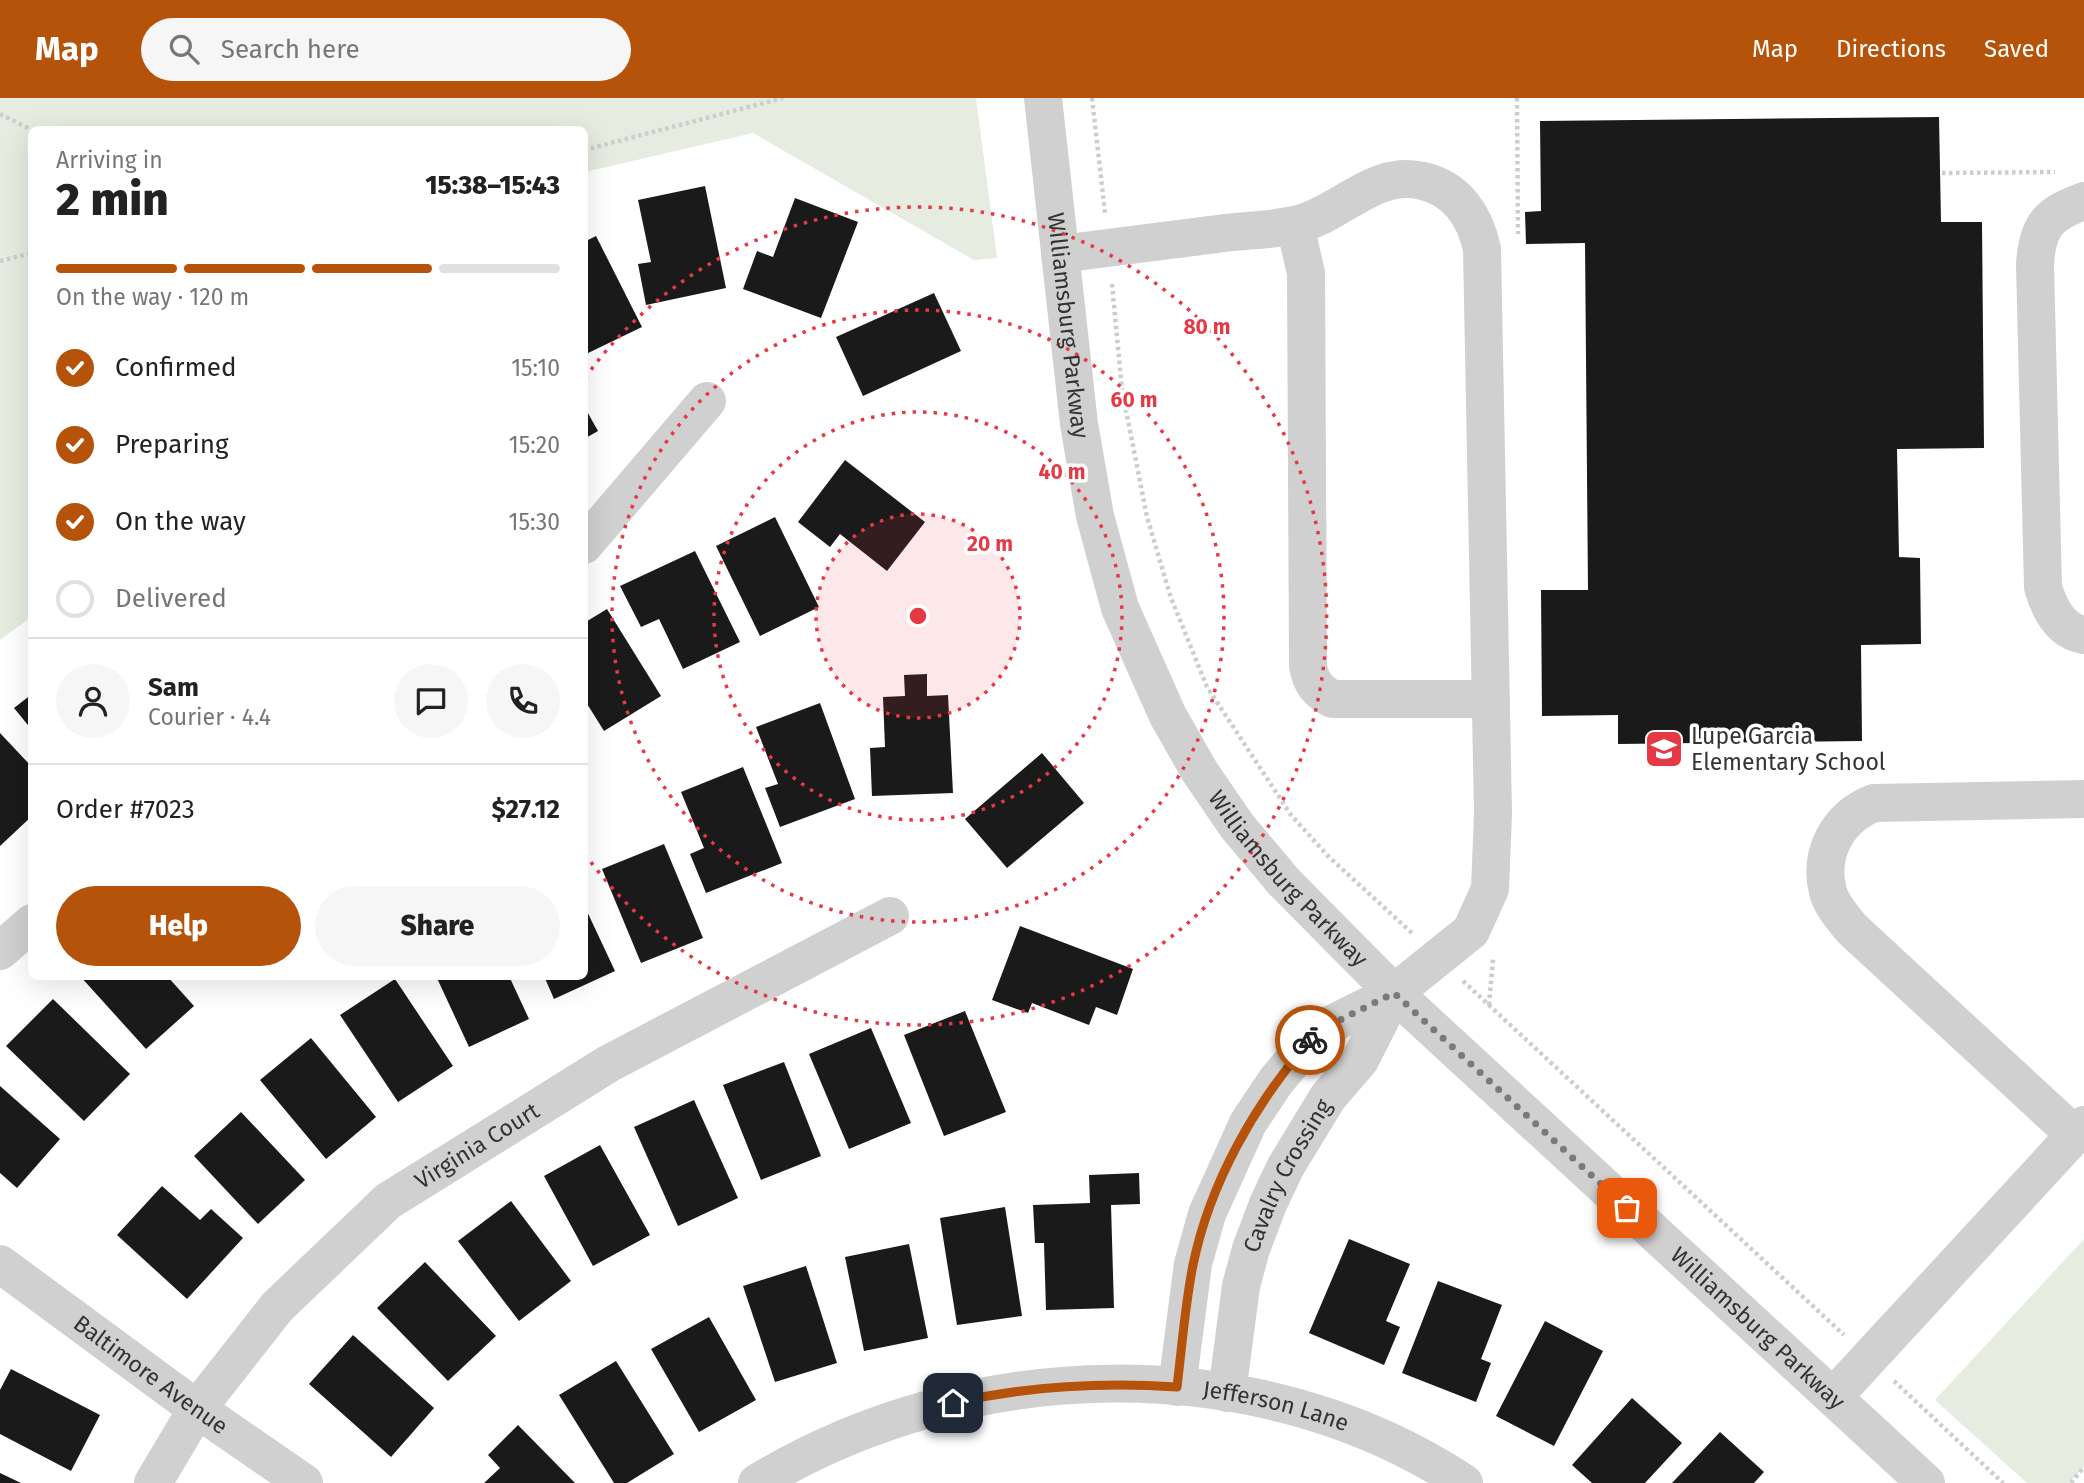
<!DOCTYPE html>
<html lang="en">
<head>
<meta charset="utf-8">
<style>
	:root { --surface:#fff; --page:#f6f6f6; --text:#222; --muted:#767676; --line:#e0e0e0; --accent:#b45309 }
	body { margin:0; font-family:"Fira Sans",sans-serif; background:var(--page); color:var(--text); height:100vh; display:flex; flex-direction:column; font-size:26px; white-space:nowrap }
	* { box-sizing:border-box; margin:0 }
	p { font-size:23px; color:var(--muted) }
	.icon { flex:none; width:38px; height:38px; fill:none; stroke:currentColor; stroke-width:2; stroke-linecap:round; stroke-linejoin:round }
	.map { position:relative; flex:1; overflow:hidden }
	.sheet { position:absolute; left:28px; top:28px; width:560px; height:854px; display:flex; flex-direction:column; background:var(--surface); border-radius:10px; box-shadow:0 7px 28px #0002 }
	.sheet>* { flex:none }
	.pin { position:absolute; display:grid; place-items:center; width:60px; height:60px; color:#fff; margin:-30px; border-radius:14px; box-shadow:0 4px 10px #0006 }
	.courier { position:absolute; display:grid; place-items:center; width:70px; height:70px; margin:-35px; border:5px solid #b45309; border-radius:50%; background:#fff; color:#222; box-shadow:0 2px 9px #0007 }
	.summary em { font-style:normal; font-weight:800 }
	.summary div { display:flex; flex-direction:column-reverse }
	.summary { display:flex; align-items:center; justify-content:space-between; height:119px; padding:0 28px }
	h1 { font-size:46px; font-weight:800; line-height:52px }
	.bar { display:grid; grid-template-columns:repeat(4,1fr); gap:10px 7px; align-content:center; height:84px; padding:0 28px }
	.bar i { height:9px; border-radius:5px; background:var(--line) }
	.bar .selected { background:var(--accent) }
	.bar p { grid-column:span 4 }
	.line { display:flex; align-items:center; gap:18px; padding:0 28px; border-top:2px solid var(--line) }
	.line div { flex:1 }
	.round { display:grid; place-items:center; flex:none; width:74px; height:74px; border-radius:37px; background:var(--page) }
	ol { padding:0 28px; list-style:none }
	li { display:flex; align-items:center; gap:21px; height:77px }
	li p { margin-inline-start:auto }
	li .icon { padding:7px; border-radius:50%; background:var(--accent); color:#fff; stroke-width:4 }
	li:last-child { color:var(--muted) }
	li i { width:38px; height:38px; border:4px solid var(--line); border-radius:50% }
	.button { display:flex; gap:14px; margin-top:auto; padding:14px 28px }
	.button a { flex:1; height:80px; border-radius:42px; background:var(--accent); color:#fff; font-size:28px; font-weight:800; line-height:80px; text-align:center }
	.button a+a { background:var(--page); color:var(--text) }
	header { display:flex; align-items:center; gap:42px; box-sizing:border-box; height:98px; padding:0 35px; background:var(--accent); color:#fff }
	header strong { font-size:33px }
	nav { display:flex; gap:38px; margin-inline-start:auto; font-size:24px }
	.search { width:490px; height:63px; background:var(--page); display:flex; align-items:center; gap:18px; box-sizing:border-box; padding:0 24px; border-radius:38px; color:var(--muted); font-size:26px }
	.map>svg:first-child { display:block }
</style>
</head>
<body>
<header>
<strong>Map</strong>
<div class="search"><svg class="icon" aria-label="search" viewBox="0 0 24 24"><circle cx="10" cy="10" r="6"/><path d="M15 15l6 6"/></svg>Search here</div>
<nav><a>Map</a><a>Directions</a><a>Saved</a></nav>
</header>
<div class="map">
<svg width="2084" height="1385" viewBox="0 0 2084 1385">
	<rect width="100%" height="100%" fill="#fff"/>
	<g fill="#e6ecdf">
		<polygon points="0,0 976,0 997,160 974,162 753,35 585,74 584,32 32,32 31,519 0,542"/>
		<polygon points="2084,1141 2084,1369 2069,1385 2027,1385 1935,1302"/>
	</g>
	<g fill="#1a1a1a">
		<polygon points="1939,19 1941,124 1982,124 1984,350 1897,351 1899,459 1920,460 1921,546 1861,547 1862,643 1618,646 1618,617 1542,618 1541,492 1588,492 1585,145 1526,146 1525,114 1541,113 1540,23"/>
		<polygon points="705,88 726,190 646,207 638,166 651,164 638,102"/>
		<polygon points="795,100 858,124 821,220 743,191 757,153 773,159"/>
		<polygon points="596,138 642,229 584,257 584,144"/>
		<polygon points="934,195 961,253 863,298 836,239"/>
		<polygon points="584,308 598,333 584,341"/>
		<polygon points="845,362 925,424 887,473 840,436 830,449 798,424"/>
		<polygon points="775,419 819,509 760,538 716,448"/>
		<polygon points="695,453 740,544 683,571 659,521 641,529 620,488"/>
		<polygon points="607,511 661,598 604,633 584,601 584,525"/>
		<polygon points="927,576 927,598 948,597 953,695 872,698 870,650 885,649 883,599 905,598 904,577"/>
		<polygon points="32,596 32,632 14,610"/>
		<polygon points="820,605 855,701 780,729 765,690 778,686 756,629"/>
		<polygon points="0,635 32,669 32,718 0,748"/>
		<polygon points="1042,655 1084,705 1007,770 965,721"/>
		<polygon points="743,669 782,765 706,795 690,756 704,750 681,694"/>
		<polygon points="664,746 703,840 641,865 602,771"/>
		<polygon points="584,807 615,873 554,901 544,878 584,878"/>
		<polygon points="1020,828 1133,871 1117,917 1096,909 1089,927 1032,905 1028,915 992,902"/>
		<polygon points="80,878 167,878 194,908 146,951"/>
		<polygon points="436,878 509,878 529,921 469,949"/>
		<polygon points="395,881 453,968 398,1004 340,917"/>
		<polygon points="53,901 130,976 84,1023 6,948"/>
		<polygon points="965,913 1006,1014 944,1038 904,937"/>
		<polygon points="871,930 911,1025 849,1051 809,956"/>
		<polygon points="311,940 376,1019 326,1061 260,982"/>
		<polygon points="784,964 821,1058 761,1082 723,987"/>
		<polygon points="0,988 60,1041 17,1090 0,1075"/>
		<polygon points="694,1002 738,1100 678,1128 634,1029"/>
		<polygon points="241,1014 305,1082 258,1126 194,1058"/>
		<polygon points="600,1047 650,1137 593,1168 544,1078"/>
		<polygon points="1139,1075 1140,1106 1111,1107 1114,1210 1046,1212 1044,1145 1035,1145 1033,1107 1090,1105 1089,1077"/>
		<polygon points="162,1088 200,1122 211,1111 243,1140 187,1201 117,1137"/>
		<polygon points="511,1103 571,1183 519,1223 458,1143"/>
		<polygon points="1005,1109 1022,1218 957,1227 940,1120"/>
		<polygon points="1349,1141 1410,1166 1386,1223 1400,1229 1384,1267 1309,1235"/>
		<polygon points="909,1146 928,1240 864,1253 845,1159"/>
		<polygon points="425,1164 496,1238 448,1283 377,1210"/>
		<polygon points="806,1168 837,1265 775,1284 743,1188"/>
		<polygon points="1438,1183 1502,1207 1481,1261 1491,1265 1476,1304 1402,1275"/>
		<polygon points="709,1219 756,1302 699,1334 651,1251"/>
		<polygon points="1545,1223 1603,1253 1554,1348 1496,1318"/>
		<polygon points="353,1237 434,1310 391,1359 309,1286"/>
		<polygon points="616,1263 674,1356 627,1385 614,1385 559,1297"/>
		<polygon points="11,1271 100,1317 71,1373 0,1336 0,1292"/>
		<polygon points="1632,1300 1682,1345 1645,1385 1592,1385 1572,1367"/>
		<polygon points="518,1327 575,1385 484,1385 500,1370 488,1357"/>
		<polygon points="1720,1334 1764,1374 1754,1385 1672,1385"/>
		<polygon points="0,1375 21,1385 0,1385"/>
	</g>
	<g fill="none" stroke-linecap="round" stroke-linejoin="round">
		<g stroke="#cdcdcd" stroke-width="4.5" stroke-dasharray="3.5 3.5" stroke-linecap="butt">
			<polyline points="1092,0 1105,115"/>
			<polyline points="1517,0 1518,136"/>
			<polyline points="0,16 32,32"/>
			<polyline points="584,52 783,0"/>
			<polyline points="1942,75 2055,74"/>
			<polyline points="0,163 32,155"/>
			<polyline points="1112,186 1122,292 1147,419 1171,500 1207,589 1291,717 1328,758 1413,836"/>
			<polyline points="1463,883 1844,1237"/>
			<polyline points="1489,907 1493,861"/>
			<polyline points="1894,1283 2003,1385"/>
			<polyline points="2071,1385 2084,1369"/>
		</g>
		<g stroke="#d0d0d0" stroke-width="38">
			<path id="s1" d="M1043 0 1079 326 1095 418 1120 510 1168 618 1200 674 1237 728 1284 784 1394 895 1926 1385"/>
			<path d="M2084 103C2048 116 2037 128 2035 167L2043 489C2049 510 2060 533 2084 537"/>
			<path d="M1295 127 1306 175 1308 568C1311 585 1317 592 1332 601H1491"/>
			<path d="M1060 156C1115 149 1170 142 1225 135 1249 132 1276 132 1299 126 1342 115 1375 71 1423 83 1457 91 1475 118 1482 151L1493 715 1490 791 1471 833 1394 895 1318 933 1276 983 1248 1025 1207 1116 1193 1166 1177 1289"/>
			<polyline points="584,447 707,303"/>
			<polyline points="0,853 32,825"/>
			<path d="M2075 1037 1852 831C1843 820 1832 808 1828 794 1818 755 1838 719 1874 705L2084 701"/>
			<path id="s2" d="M0 1166 197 1311 304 1385"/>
			<path id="s3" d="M1227 1295 1241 1188 1251 1151 1268 1106 1286 1068 1328 999 1360 962 1394 895"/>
			<polyline points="1833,1299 2084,1027"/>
			<path id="s4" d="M153 1385 197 1311 277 1209 388 1103 608 966 890 818"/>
			<path id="s5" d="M757 1385C966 1257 1258 1248 1464 1385"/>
		</g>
	</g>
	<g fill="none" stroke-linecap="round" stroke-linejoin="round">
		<polyline stroke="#7a7a7a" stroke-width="7" stroke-dasharray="0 12.6" points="1310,942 1318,933 1394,895 1627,1110"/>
		<path stroke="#b45309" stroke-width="9" d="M953 1305C1027 1288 1101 1284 1177 1289 1182 1248 1185 1207 1193 1167 1210 1084 1255 1006 1310 942"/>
	</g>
	<circle cx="918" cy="518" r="102" fill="#e63946" fill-opacity=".12"/>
	<g fill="none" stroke="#e63946" stroke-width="3.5" stroke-dasharray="3.5 7">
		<circle cx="918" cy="518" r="102"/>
		<circle cx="918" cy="518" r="204"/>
		<circle cx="918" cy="518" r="306"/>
		<path d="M585 280A409 409 0 1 1 585 756"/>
	</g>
	<defs>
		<symbol id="school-square" viewBox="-11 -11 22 22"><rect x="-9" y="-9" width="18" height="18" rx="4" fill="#e63946" stroke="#fff"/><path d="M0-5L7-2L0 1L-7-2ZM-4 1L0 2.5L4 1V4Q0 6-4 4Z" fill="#fff"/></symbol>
	</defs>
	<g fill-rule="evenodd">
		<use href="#school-square" x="1642" y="629" width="44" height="44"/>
	</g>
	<g text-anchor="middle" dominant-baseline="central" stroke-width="7" stroke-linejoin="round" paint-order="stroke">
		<g font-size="23" fill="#333" stroke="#fff">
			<text stroke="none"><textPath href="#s1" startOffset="229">Williamsburg Parkway</textPath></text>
			<text stroke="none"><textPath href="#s1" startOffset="838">Williamsburg Parkway</textPath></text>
			<text stroke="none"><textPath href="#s4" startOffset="474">Virginia Court</textPath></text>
			<text stroke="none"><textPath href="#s3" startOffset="228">Cavalry Crossing</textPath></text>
			<text stroke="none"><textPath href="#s1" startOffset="1489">Williamsburg Parkway</textPath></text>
			<text stroke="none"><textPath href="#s2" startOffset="187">Baltimore Avenue</textPath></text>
			<text stroke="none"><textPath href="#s5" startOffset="539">Jefferson Lane</textPath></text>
		</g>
		<g font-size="23" fill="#333" stroke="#fff" text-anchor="start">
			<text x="1691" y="638">Lupe Garcia<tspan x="1691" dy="26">Elementary School</tspan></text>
		</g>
	</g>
	<circle cx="918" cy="518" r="10" fill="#e63946" stroke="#fff" stroke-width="3.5"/>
	<g font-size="21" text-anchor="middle" font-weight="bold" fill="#e63946" stroke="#fff" stroke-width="7" stroke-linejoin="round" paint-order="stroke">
		<text x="1207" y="236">80 m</text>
		<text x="1134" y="309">60 m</text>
		<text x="1062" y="381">40 m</text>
		<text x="990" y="453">20 m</text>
	</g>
</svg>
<div class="pin" style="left:1627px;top:1110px;background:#ea580c"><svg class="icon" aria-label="bag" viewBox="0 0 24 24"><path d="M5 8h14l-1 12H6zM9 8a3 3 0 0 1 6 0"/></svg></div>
<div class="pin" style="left:953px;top:1305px;background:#1f2937"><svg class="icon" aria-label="home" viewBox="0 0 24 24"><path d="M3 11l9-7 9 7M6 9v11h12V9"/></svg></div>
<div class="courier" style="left:1310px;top:942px"><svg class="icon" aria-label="bike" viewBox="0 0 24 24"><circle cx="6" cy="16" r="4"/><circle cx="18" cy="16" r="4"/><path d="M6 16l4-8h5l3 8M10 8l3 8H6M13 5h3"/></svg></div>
<section class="sheet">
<div class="summary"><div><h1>2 min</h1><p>Arriving in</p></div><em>15:38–15:43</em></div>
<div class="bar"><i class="selected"></i><i class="selected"></i><i class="selected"></i><i></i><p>On the way · 120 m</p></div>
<ol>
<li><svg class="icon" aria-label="check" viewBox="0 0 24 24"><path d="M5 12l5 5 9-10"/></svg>Confirmed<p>15:10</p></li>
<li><svg class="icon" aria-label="check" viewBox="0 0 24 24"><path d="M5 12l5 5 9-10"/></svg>Preparing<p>15:20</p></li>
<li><svg class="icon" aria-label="check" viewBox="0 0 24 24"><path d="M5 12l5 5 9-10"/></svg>On the way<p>15:30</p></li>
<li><i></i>Delivered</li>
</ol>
<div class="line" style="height:126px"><a class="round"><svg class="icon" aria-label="person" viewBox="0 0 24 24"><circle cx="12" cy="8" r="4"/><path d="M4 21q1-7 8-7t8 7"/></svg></a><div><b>Sam</b><p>Courier · 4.4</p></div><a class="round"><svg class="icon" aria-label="chat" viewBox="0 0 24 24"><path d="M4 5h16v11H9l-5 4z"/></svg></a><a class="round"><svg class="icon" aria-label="phone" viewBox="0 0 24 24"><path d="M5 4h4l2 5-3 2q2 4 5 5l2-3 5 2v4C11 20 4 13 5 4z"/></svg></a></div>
<div class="line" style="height:91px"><div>Order #7023</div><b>$27.12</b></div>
<div class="button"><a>Help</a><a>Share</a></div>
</section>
</div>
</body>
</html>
